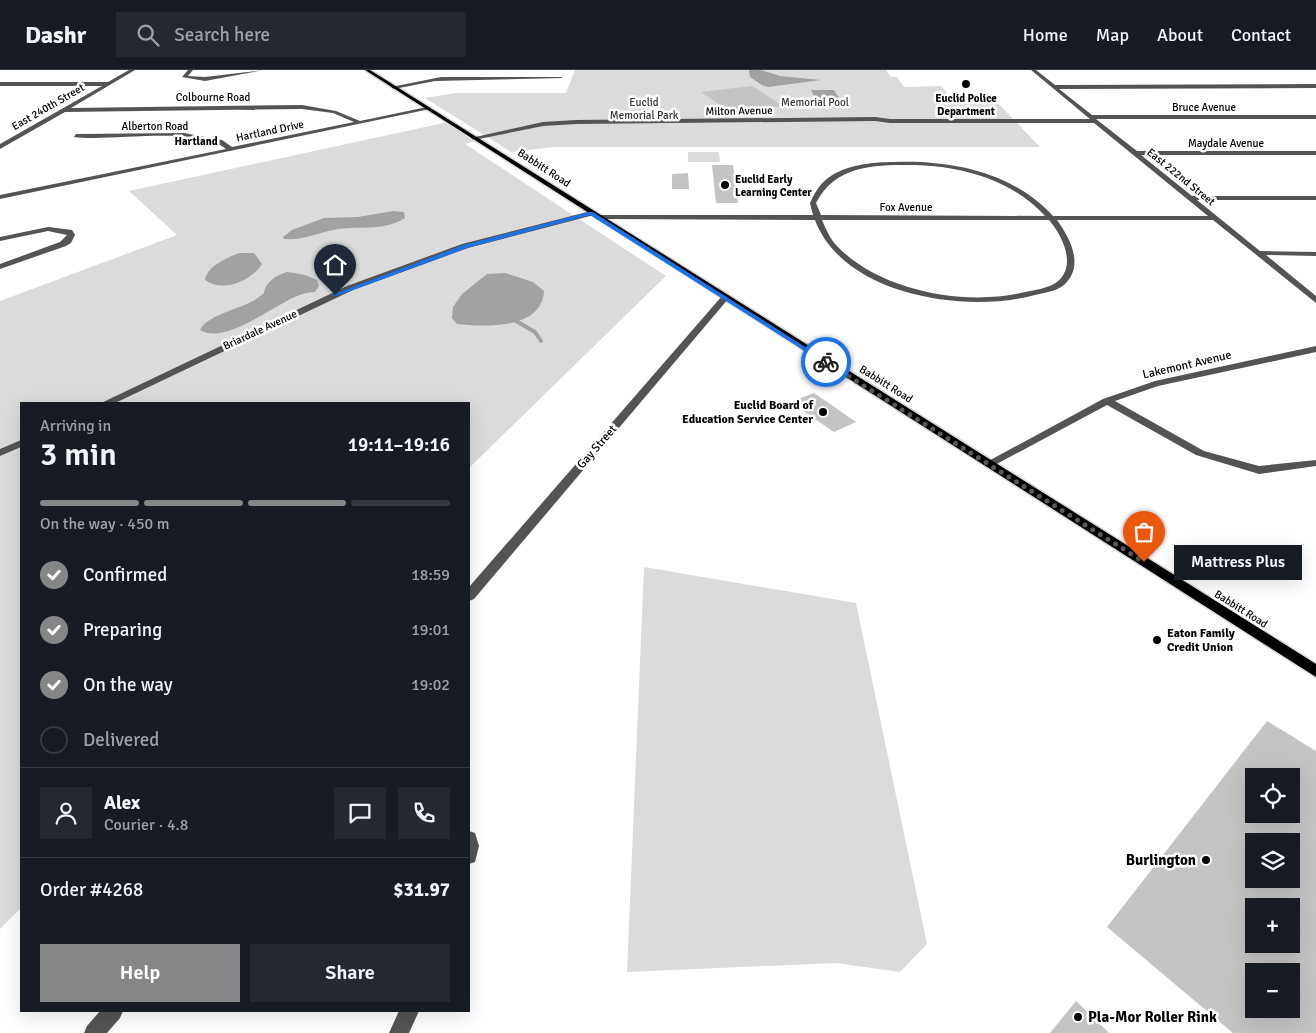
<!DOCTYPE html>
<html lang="en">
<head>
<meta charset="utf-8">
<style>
	:root { --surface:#171b24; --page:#242831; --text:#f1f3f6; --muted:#9ea1a6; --line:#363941; --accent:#858687 }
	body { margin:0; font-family:Signika,sans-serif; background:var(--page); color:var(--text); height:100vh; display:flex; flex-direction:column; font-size:19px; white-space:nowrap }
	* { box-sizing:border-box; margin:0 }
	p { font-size:16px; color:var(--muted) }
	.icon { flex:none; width:28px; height:28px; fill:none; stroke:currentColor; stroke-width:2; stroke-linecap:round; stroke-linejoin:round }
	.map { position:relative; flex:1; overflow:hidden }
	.sheet { position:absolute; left:20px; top:332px; width:450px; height:610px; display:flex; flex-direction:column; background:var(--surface); border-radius:0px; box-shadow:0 5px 20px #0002 }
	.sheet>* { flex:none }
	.tools { position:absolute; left:1245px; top:698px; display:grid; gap:10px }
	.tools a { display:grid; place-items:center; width:55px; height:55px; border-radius:0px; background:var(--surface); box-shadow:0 5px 20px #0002; font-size:25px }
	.pin { position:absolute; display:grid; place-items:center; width:42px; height:42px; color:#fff; margin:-51px -21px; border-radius:50% 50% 50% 0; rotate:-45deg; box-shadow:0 0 5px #0007 }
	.pin .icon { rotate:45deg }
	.courier { position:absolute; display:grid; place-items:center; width:50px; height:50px; margin:-25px; border:4px solid #1a73e8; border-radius:50%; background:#fff; color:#222; box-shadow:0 1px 6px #0007 }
	.bubble { position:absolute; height:35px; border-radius:0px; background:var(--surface); box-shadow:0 5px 20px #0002; font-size:16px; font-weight:600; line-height:35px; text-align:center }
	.overview em { font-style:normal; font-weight:600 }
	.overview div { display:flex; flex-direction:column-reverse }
	.overview { display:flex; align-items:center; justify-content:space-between; height:85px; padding:0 20px }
	h1 { font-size:32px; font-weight:600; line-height:38px }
	.bar { display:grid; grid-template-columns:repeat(4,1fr); gap:8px 5px; align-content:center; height:60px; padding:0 20px }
	.bar i { height:6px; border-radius:4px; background:var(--line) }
	.bar .on { background:var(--accent) }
	.bar p { grid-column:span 4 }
	.line { display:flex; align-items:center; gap:12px; padding:0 20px; border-top:1px solid var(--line) }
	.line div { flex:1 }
	.round { display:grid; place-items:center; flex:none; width:52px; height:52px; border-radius:0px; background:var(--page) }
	ol { padding:0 20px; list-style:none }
	li { display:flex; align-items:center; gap:15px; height:55px }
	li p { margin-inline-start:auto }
	li .icon { padding:5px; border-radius:50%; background:var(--accent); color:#fff; stroke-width:4 }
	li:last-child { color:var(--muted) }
	li i { width:28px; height:28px; border:2px solid var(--line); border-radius:50% }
	.action { display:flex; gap:10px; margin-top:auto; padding:10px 20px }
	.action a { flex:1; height:58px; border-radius:0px; background:var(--accent); color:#fff; font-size:20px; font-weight:600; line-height:58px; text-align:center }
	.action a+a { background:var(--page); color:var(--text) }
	header { display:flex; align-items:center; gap:30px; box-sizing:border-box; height:70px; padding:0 25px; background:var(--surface); border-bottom:1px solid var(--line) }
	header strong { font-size:24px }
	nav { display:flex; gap:28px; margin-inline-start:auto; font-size:18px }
	.search { width:350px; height:45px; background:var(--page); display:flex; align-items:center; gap:12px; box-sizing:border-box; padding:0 18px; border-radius:0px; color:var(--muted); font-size:19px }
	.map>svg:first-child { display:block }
</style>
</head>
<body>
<header>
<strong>Dashr</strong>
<div class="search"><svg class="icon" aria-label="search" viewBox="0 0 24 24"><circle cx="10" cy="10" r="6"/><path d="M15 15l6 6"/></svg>Search here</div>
<nav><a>Home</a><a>Map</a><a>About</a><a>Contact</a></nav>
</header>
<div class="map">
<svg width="1316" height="963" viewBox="0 0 1316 963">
	<rect width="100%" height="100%" fill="#fff"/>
	<g fill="#dbdbdb">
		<polygon points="575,0 886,0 891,7 897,7 904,17 941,16 956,33 998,33 1040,77 553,77 511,82 425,28 455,23 566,23"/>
		<polygon points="448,52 478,70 465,74 666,206 469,398 469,334 21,334 21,838 0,859 0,231 177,165 129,121"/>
		<polygon points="688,82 719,82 720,92 688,92"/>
		<polygon points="644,497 856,533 927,874 900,902 836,893 627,902"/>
	</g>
	<g fill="#a2a2a2">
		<polygon points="749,0 761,0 780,6 821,10 768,17 762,15 750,7"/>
		<polygon points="811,20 834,20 842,33 818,33"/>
		<path d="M393 141 404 142 405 148C385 161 361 156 338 159 319 162 303 171 284 169L283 167 292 160 324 148 358 147Z"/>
		<path d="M239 183H254L262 194C251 211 223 223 205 210 207 196 227 188 239 183Z"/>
		<path d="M287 202C298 203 307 205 317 210L319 216 315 222C310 222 305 223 300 225 275 233 226 276 200 260 206 246 238 239 251 232 256 230 260 226 264 223 265 212 277 205 287 202Z"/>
		<path d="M505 203 533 212 544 221C542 260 484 257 457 254L452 248 453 237 462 224 487 204Z"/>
	</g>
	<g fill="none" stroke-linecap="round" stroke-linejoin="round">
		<polyline stroke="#a2a2a2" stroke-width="4" points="516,251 535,262 541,271"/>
	</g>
	<g fill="#c4c4c4" fill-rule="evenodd">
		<polygon points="752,16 783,36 730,42 701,22"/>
		<polygon points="712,95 733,95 738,133 716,133"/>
		<polygon points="688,103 689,119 672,119 672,104"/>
		<polygon points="814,323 856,352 834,362 790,332"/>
		<path d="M1267 651 1316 681V963H1233L1107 857ZM1254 706H1291V744H1254ZM1254 771H1291V809H1254ZM1254 836H1291V874H1254ZM1254 901H1291V939H1254Z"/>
		<polygon points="1076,931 1109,963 1050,963"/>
	</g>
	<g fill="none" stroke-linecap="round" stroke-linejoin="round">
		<defs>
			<polygon id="major" points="365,0 370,0 1316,594 1316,607"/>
		</defs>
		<use href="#major" stroke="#dbdbdb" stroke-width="3"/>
		<g fill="#545454" fill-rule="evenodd">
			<path d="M129 0H135L71 38 302 35 336 41 360 51 427 37 430 39 0 129V125L226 79C197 55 112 72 74 67L76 64 184 63 222 70 232 77 354 52 333 43 302 39 65 42 0 79V74L102 16H0V12H108Z"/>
			<polygon points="188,0 193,0 188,6 205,7 264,0 205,11 182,7"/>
			<path d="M1031 0H1036L1055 15 1316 14V18L1059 19 1092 45H1316V49H1096L1137 81H1316V85H1141L1192 126H1316V130H1197L1260 181 1316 182V186L1266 185 1316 226V233L1213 150H1057C1070 168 1085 196 1064 215 1056 222 1041 223 1031 226 963 243 843 225 815 150L598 149 594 147 598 145H813L810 133C814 124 819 115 828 108 845 95 872 92 894 92 951 90 1013 102 1053 146H1208L1094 53H890L875 51 576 54 543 56 474 70 471 68 543 52 576 50 875 47 890 49H1090ZM915 95C961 96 1013 110 1045 146L821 145 816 133C836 94 876 95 915 95ZM822 150H1049C1062 165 1077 195 1058 211 1050 218 1035 220 1025 222 966 237 880 221 837 176 830 169 826 159 822 150Z"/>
			<polygon points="441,7 561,7 563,8 435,11 394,19 391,17"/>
			<polygon points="591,141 595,143 594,145 468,178 353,220 113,334 99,334 347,216 462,174"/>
			<polygon points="48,157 72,160 75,165 71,173 66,176 0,199 0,194 60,172 67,165 48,161 0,171 0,167"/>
			<polygon points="722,226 729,228 474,529 469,531 469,517"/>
			<polygon points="1316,276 1316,282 1158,316 1115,331 1204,381 1259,396 1316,390 1316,396 1259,404 1196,385 1107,335 993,396 989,397 983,394 1103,329 1155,311"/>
			<polygon points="21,370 21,377 0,386 0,379"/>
			<polygon points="469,761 475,763 479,776 475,792 469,794"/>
			<polygon points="100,941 123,941 120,948 107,963 84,963 87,956"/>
			<polygon points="399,941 419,941 409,963 389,963"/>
		</g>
		<use href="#major" fill="#000" fill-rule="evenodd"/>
	</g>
	<polygon fill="#1a73e8" points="589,142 593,142 829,292 824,293 590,145 467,178 337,226 332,225 464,175"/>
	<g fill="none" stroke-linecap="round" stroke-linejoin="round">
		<polyline stroke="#595959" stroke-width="5" stroke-dasharray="0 9" points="826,292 1144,492"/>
	</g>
	<g fill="#000" stroke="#fff" stroke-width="2">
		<circle cx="966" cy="14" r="5"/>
		<circle cx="725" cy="115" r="5"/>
		<circle cx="823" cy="342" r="5"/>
		<circle cx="1157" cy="570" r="5"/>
		<circle cx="1206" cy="790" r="5"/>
		<circle cx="1078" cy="947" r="5"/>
	</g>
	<g text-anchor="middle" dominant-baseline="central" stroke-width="5" stroke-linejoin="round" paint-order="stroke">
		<g font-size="11" fill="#000" stroke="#fff">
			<text x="213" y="27">Colbourne Road</text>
			<text transform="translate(48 37) rotate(-30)">East 240th Street</text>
			<text x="1204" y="37">Bruce Avenue</text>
			<text transform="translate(739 41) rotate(-1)">Milton Avenue</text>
			<text x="155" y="56">Alberton Road</text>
			<text transform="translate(270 61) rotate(-12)">Hartland Drive</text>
			<text x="1226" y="73">Maydale Avenue</text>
			<text transform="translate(544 98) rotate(33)">Babbitt Road</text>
			<text transform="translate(1181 107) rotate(39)">East 222nd Street</text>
			<text x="906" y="137">Fox Avenue</text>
			<text transform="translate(260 260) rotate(-25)">Briardale Avenue</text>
			<text transform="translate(886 314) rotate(32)">Babbitt Road</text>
			<text transform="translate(1241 539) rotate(32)">Babbitt Road</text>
		</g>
		<g font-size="11" font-weight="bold" fill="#000" stroke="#fff">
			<text x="966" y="28">Euclid Police<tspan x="966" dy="13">Department</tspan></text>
			<text x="735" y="109" text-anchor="start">Euclid Early<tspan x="735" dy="13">Learning Center</tspan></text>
		</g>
		<g font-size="11" fill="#323232" stroke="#fff">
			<text x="644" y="32">Euclid<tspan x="644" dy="13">Memorial Park</tspan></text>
			<text x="815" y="32">Memorial Pool</text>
		</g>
		<g font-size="11" font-weight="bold" fill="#000" stroke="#fff">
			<text x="196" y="71">Hartland</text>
		</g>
		<g font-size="12" fill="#000" stroke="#fff">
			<text transform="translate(1187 295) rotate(-13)">Lakemont Avenue</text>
			<text transform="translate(597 377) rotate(-49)">Gay Street</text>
		</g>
		<g font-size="12" font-weight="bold" fill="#000" stroke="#fff" text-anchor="end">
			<text x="813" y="335">Euclid Board of<tspan x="813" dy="14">Education Service Center</tspan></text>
			<text x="1167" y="563" text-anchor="start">Eaton Family<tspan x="1167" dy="14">Credit Union</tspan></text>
		</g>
		<g font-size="15" font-weight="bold" fill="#000" stroke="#fff" text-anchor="end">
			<text x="1196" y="790">Burlington</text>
			<text x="1088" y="947" text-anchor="start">Pla-Mor Roller Rink</text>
		</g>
	</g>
</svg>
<div class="tools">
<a><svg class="icon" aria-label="locate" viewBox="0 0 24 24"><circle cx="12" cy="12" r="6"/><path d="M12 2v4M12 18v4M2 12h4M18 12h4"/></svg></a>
<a><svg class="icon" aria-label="layers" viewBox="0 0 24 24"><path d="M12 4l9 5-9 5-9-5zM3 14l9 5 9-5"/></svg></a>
<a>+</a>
<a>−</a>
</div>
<div class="pin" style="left:1144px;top:492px;background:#ea580c"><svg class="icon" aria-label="bag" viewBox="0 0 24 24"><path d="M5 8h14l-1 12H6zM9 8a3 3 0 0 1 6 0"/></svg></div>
<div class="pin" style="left:335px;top:225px;background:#1f2937"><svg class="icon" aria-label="home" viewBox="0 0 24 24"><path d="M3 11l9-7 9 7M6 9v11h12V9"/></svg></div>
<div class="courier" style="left:826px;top:292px"><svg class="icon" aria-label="bike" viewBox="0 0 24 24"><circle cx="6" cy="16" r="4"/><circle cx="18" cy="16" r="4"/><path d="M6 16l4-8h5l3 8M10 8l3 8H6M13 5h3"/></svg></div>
<div class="bubble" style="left:1174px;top:475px;width:128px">Mattress Plus</div>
<section class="sheet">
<div class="overview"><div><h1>3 min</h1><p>Arriving in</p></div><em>19:11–19:16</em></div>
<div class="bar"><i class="on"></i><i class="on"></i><i class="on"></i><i></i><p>On the way · 450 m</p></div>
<ol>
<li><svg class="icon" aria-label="check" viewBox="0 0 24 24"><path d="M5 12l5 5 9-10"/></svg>Confirmed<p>18:59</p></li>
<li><svg class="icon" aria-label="check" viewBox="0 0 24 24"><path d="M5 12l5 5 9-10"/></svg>Preparing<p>19:01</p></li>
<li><svg class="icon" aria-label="check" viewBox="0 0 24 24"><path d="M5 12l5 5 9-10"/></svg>On the way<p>19:02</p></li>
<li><i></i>Delivered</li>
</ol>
<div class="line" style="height:90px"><a class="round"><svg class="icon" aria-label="person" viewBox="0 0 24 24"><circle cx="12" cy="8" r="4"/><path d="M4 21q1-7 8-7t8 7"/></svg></a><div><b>Alex</b><p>Courier · 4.8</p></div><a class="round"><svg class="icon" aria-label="chat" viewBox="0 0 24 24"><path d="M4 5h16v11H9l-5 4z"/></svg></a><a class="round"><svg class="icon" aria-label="phone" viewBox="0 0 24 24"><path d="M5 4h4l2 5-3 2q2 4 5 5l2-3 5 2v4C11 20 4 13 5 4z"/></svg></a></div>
<div class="line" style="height:65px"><div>Order #4268</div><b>$31.97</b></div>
<div class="action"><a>Help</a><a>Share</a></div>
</section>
</div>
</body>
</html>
